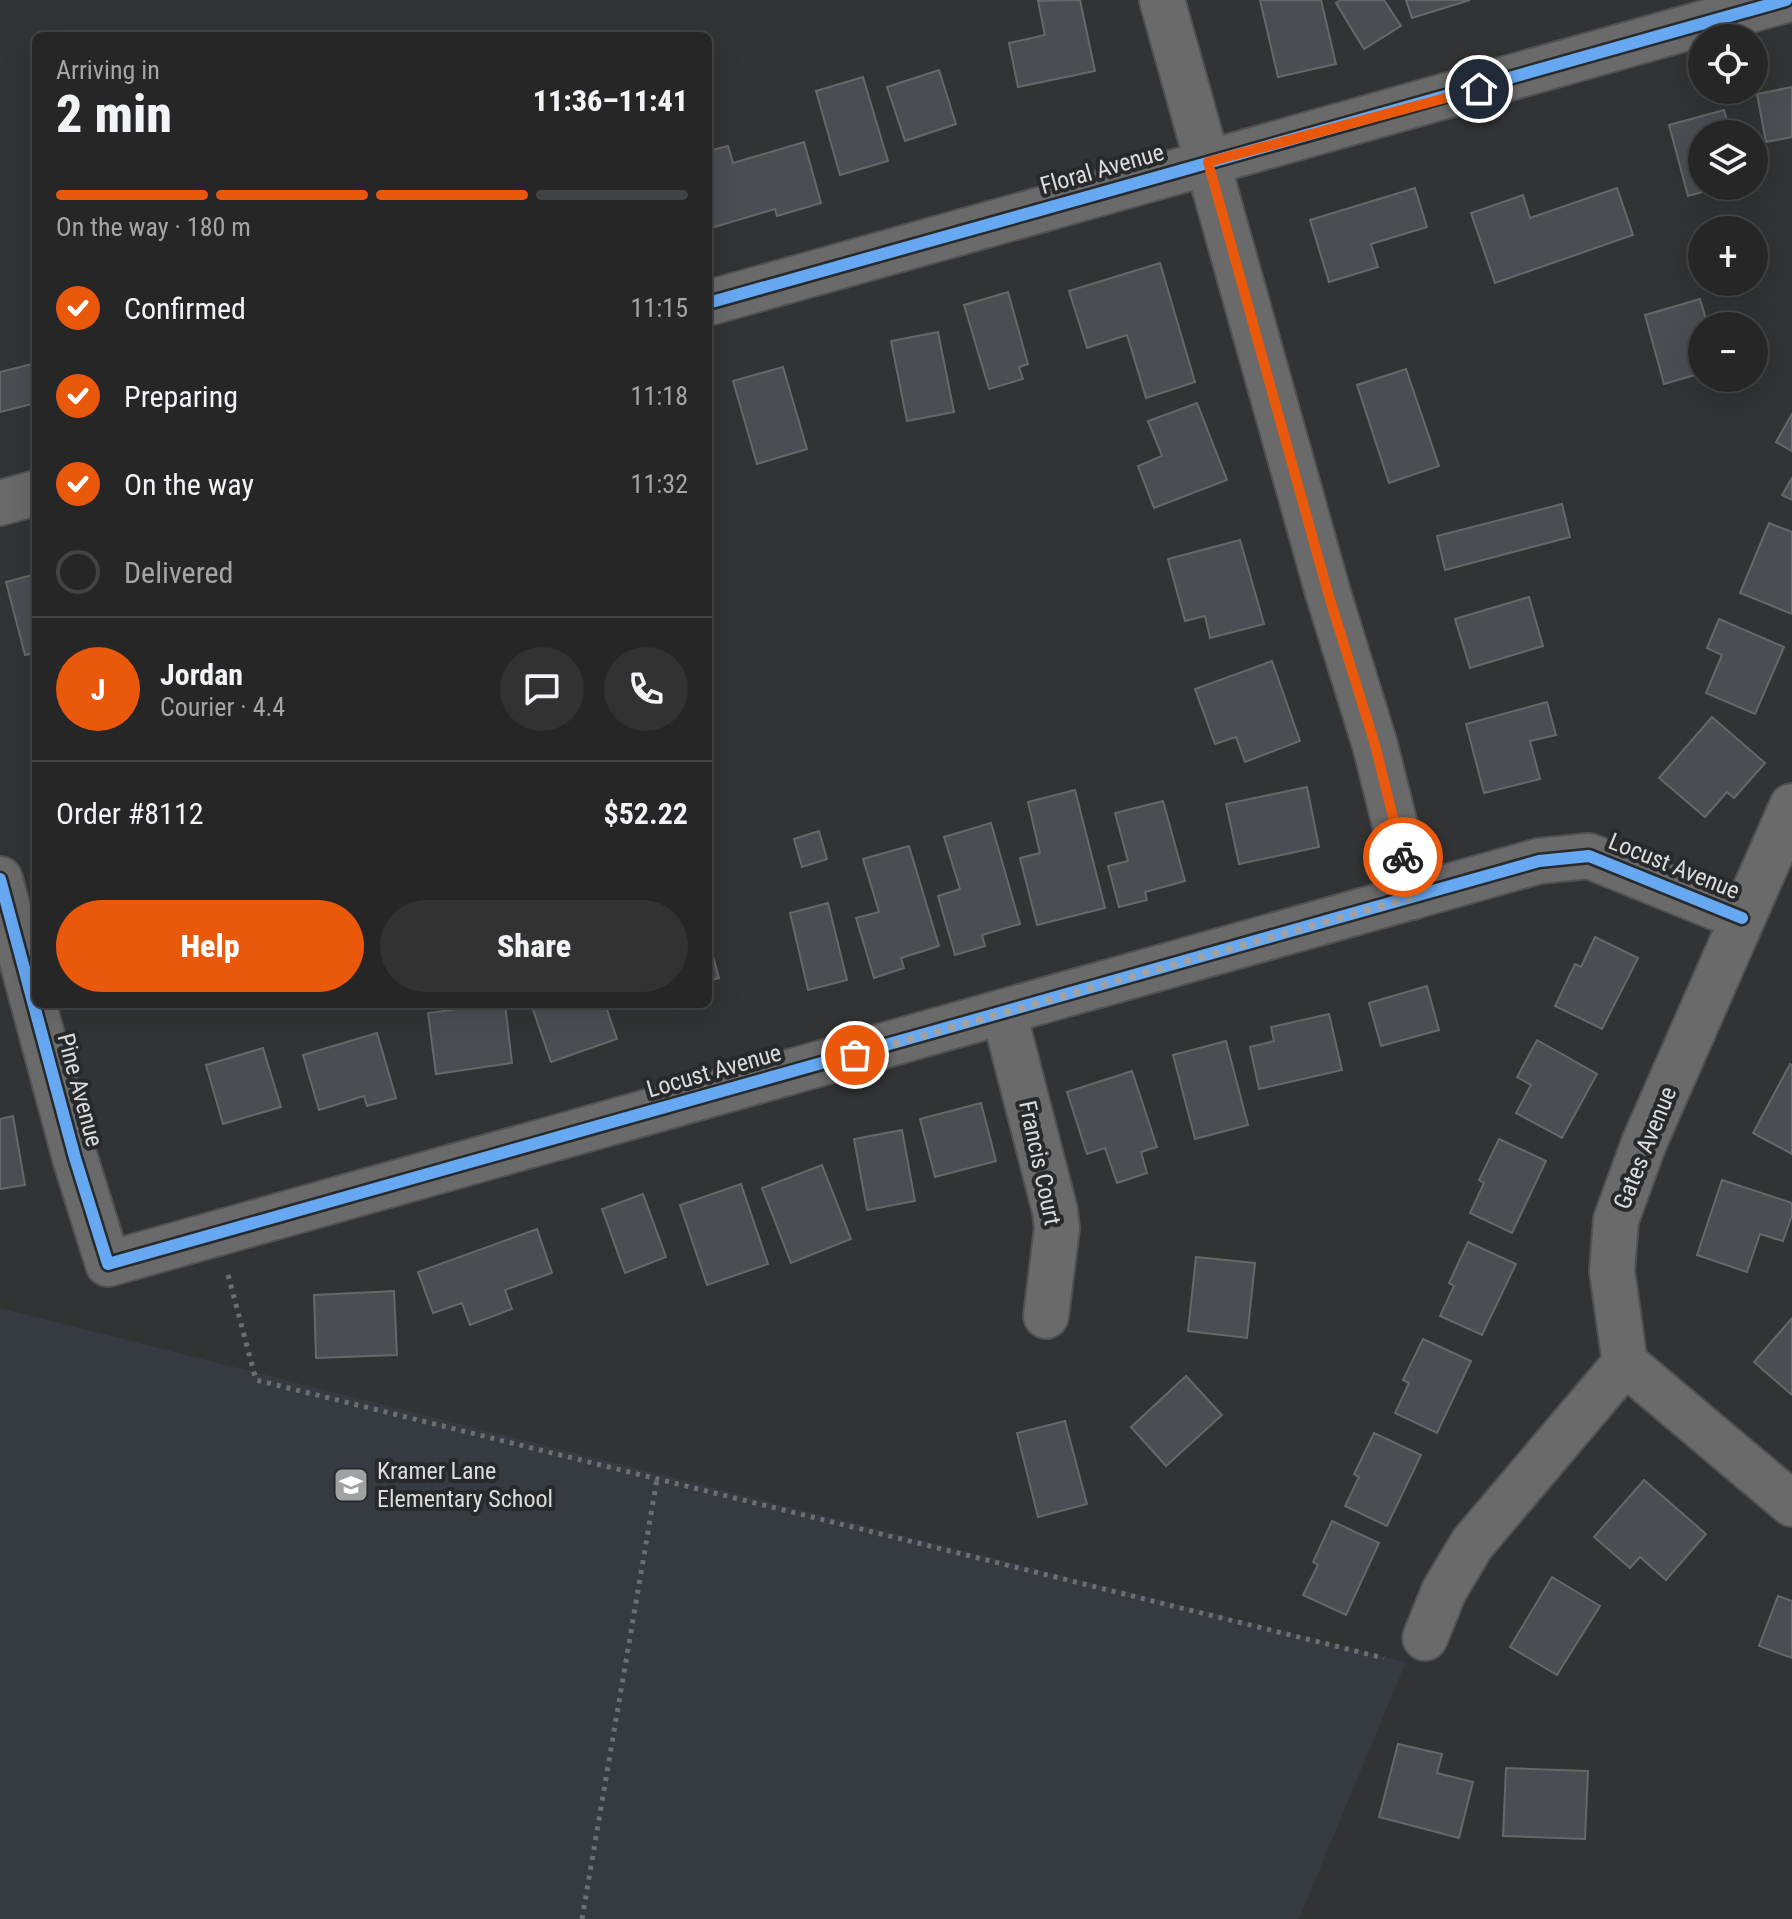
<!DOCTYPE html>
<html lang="en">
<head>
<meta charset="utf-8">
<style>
	:root { --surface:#262627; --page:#323233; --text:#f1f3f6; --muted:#a4a5a7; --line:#424344; --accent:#ea580c }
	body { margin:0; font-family:"Roboto Condensed",sans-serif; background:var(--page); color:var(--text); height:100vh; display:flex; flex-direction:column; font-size:30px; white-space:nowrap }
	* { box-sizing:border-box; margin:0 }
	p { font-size:26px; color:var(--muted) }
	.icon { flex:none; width:44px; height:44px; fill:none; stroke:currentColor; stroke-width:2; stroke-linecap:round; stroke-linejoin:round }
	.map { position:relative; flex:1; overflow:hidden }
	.side { position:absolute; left:32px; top:32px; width:680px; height:976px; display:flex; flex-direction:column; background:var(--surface); border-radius:12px; box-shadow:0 8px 32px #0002,0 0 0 2px var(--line) }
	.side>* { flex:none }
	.controls { position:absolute; left:1688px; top:24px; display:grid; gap:16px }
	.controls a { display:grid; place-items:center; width:80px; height:80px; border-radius:50%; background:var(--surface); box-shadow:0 8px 32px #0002,0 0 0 2px var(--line); font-size:40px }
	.pin { position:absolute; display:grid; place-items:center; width:68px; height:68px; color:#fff; margin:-34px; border:4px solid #fff; border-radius:50%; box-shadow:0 2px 8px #0007 }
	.courier { position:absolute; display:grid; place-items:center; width:80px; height:80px; margin:-40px; border:6px solid #ea580c; border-radius:50%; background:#fff; color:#222; box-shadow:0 2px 10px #0007 }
	.overview em { font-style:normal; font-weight:800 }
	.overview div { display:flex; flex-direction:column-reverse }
	.overview { display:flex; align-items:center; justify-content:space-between; height:136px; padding:0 24px }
	h1 { font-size:52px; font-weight:800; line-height:60px }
	.bar { display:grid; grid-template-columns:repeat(4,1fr); gap:12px 8px; align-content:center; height:96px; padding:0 24px }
	.bar i { height:10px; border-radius:6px; background:var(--line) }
	.bar .active { background:var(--accent) }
	.bar p { grid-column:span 4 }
	.line { display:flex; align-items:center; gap:20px; padding:0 24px; border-top:2px solid var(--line) }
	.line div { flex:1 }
	.round { display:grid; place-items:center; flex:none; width:84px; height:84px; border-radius:42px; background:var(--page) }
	ol { padding:0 24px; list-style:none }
	li { display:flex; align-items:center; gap:24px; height:88px }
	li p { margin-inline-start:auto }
	li .icon { padding:8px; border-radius:50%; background:var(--accent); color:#fff; stroke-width:4 }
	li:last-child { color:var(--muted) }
	li i { width:44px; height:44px; border:4px solid var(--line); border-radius:50% }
	.action { display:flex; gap:16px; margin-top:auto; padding:16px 24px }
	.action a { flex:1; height:92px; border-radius:48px; background:var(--accent); color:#fff; font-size:32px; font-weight:800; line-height:92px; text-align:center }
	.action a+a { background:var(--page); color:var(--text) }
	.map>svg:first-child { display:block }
</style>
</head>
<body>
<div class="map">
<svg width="1792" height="1919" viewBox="0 0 1792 1919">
	<rect width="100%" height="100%" fill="#323334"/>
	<polygon fill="#363b42" points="0,1308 1406,1662 1299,1919 0,1919"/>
	<g fill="#4a4e53" stroke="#666768" stroke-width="2">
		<polygon points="1080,0 1095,71 1018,87 1009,43 1045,35 1038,1"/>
		<polygon points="1260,0 1321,0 1336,64 1278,77"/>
		<polygon points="1341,0 1384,0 1401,26 1364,49 1336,3"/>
		<polygon points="1406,0 1470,0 1412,18"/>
		<polygon points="939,70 956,124 905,141 887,87"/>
		<polygon points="863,77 888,161 840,175 816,91"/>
		<polygon points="1792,87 1792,137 1766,142 1757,94"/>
		<polygon points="1724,110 1731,134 1702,134 1702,186 1724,186 1688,196 1669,125"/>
		<polygon points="804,142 821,203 777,216 775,209 708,229 708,151 728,146 733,163"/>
		<polygon points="1415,188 1427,227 1371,244 1378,267 1329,282 1310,220"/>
		<polygon points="1617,188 1633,235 1495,283 1471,213 1523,195 1530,218"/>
		<polygon points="1160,263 1195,382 1146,398 1127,335 1087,348 1069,291"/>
		<polygon points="1008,292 1028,364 1019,367 1023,379 989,389 964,305"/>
		<polygon points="1700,299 1708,326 1702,326 1702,373 1664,384 1645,315"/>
		<polygon points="938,332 954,412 907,421 891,341"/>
		<polygon points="36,363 36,403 0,412 0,372"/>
		<polygon points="783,367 807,449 757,464 733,381"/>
		<polygon points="1406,369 1439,466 1389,483 1357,385"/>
		<polygon points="1197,403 1227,480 1154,508 1138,466 1162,456 1148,421"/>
		<polygon points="1792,414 1792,451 1776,442"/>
		<polygon points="1792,478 1792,500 1782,495"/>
		<polygon points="1562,504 1570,537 1445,570 1437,536"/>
		<polygon points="1769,523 1792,532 1792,614 1740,593"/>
		<polygon points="1240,540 1264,624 1210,638 1205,616 1185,621 1168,559"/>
		<polygon points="36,574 36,653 25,655 6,582"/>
		<polygon points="1529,597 1543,646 1470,668 1455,619"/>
		<polygon points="1719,619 1784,647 1755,714 1706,693 1722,655 1707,648"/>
		<polygon points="1272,661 1300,741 1245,762 1236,737 1215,744 1195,689"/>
		<polygon points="1547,702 1556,735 1530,741 1540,779 1484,793 1466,724"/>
		<polygon points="1712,717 1765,763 1734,798 1727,792 1705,817 1659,778"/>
		<polygon points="1307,787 1319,847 1239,864 1226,804"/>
		<polygon points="1075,790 1105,908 1037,925 1020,858 1040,853 1028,802"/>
		<polygon points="1163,801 1185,881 1145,892 1147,900 1119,907 1108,866 1128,861 1115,813"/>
		<polygon points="991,823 1020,924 982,935 985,946 955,955 938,896 960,889 944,837"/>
		<polygon points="819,831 827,859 802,867 794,839"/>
		<polygon points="909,846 939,946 901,958 904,968 874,978 856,918 879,912 863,859"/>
		<polygon points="828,903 847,980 808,990 790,913"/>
		<polygon points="1595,937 1638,958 1602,1029 1555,1006 1575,964 1581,967"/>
		<polygon points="708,939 719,978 708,981"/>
		<polygon points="1427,986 1439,1030 1381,1046 1369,1003"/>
		<polygon points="495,1004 505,1004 512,1063 436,1074 428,1013"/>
		<polygon points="531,1004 605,1004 617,1039 551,1062"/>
		<polygon points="1329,1014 1342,1070 1259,1089 1250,1047 1274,1041 1271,1027"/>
		<polygon points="377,1033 396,1098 367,1106 364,1096 319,1110 303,1055"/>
		<polygon points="1537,1040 1597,1074 1562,1138 1516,1113 1531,1085 1517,1077"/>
		<polygon points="1226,1041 1248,1125 1195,1139 1173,1055"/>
		<polygon points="263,1048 281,1107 223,1124 206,1065"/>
		<polygon points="1790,1064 1792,1065 1792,1154 1753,1133"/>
		<polygon points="1132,1071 1157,1147 1141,1152 1147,1173 1117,1183 1105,1148 1087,1154 1067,1092"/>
		<polygon points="981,1103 996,1161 935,1177 920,1119"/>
		<polygon points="13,1116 25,1185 0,1189 0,1119"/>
		<polygon points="902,1130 915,1201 867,1210 854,1139"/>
		<polygon points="1499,1139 1546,1161 1512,1233 1470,1213 1484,1183 1479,1180"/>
		<polygon points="822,1165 851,1239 791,1263 762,1188"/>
		<polygon points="1722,1180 1792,1203 1792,1215 1783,1241 1760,1234 1747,1272 1697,1255"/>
		<polygon points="741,1184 768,1264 707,1285 680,1205"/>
		<polygon points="643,1194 666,1257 625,1273 602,1209"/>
		<polygon points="537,1229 552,1273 505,1290 512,1309 470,1325 462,1303 433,1313 418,1272"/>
		<polygon points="1468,1242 1516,1264 1482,1335 1440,1316 1454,1286 1449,1283"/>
		<polygon points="1196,1257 1255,1263 1247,1338 1188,1331"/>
		<polygon points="394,1291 397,1355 316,1358 314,1295"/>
		<polygon points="1792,1318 1792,1395 1754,1362"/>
		<polygon points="1423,1339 1471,1361 1437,1433 1395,1413 1409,1383 1403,1380"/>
		<polygon points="1186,1376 1222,1415 1166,1466 1131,1427"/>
		<polygon points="1065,1421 1087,1504 1038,1517 1017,1433"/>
		<polygon points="1374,1433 1421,1455 1387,1526 1345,1506 1359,1477 1354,1474"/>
		<polygon points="1644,1480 1706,1534 1666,1580 1640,1557 1630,1568 1594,1537"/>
		<polygon points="1332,1521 1379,1543 1346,1615 1303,1595 1318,1565 1313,1562"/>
		<polygon points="1552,1577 1600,1606 1557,1675 1510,1647"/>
		<polygon points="1778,1596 1792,1601 1792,1658 1759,1646"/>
		<polygon points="1398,1744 1442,1754 1437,1773 1473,1782 1459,1838 1379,1817"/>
		<polygon points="1506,1768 1588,1771 1585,1839 1503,1836"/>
	</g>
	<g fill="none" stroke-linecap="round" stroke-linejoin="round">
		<defs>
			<g id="minor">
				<polyline points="1162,0 1328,593 1375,745 1413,897"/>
				<path d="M708 303C1067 201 1428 104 1786 0"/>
				<polyline points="0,503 36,493"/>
				<polyline points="0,879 75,1158 108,1264 1539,861 1589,856 1742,918"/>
				<polyline points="1004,1013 1055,1211 1057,1228 1046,1316"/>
				<polyline points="1625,1363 1792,1504"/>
				<polyline points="1425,1638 1444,1591 1472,1544 1625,1363 1612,1271 1616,1220 1644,1143 1792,806"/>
			</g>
		</defs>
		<use href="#minor" stroke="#505153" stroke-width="48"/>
		<g stroke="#6e6e6f" stroke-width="5" stroke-dasharray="4 6" stroke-linecap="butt">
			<polyline points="228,1275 256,1380 1384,1658"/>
			<polyline points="582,1919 657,1479"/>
		</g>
		<use href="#minor" stroke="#6a6a6b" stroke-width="44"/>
		<defs>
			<g id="cycleway">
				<path d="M708 303C1067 201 1428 104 1786 0"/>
				<polyline points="0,879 75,1158 108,1264 1539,861 1589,856 1742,918"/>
			</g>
		</defs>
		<use href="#cycleway" stroke="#27292b" stroke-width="17"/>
		<use href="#cycleway" stroke="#66a8f1" stroke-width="12"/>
	</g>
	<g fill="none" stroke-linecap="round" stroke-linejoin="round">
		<polyline stroke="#a0a1a2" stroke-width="8" stroke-dasharray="0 14.4" points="855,1055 1413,897 1403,857"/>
		<polyline stroke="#ea580c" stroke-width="10" points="1403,857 1375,745 1328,593 1208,162 1479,89"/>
	</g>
	<defs>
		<symbol id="school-square" viewBox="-11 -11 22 22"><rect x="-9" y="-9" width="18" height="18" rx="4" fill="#a0a1a2" stroke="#27292b"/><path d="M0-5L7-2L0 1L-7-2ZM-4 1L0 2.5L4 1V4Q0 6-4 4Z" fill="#fff"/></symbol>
	</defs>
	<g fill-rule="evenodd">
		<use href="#school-square" x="331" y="1465" width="40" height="40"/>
	</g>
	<g text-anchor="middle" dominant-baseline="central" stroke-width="8" stroke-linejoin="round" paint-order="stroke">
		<g font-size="24" fill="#dbdcde" stroke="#27292b">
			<text transform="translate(1102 169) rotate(-16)">Floral Avenue</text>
			<text transform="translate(1674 866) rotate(22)">Locust Avenue</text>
			<text transform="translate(714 1071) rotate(-16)">Locust Avenue</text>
			<text transform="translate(80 1090) rotate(75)">Pine Avenue</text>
			<text transform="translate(1645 1148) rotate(-68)">Gates Avenue</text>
			<text transform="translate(1040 1163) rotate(78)">Francis Court</text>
		</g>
		<g font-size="24" fill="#dbdcde" stroke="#27292b" text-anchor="start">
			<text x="377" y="1471">Kramer Lane<tspan x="377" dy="28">Elementary School</tspan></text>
		</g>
	</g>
</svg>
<div class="controls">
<a><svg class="icon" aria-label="locate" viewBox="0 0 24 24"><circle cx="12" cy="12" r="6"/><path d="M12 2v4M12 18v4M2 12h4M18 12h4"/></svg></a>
<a><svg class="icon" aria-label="layers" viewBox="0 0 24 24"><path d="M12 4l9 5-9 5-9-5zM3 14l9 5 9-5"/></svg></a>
<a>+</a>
<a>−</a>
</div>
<div class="pin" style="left:855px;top:1055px;background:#ea580c"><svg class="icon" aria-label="bag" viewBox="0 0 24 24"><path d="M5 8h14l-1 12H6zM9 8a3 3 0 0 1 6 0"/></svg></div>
<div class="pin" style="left:1479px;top:89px;background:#1f2937"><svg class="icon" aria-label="home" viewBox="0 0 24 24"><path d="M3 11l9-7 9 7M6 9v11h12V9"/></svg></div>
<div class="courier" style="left:1403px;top:857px"><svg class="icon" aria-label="bike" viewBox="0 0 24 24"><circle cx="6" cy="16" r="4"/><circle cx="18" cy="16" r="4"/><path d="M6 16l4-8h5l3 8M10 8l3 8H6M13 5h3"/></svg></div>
<section class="side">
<div class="overview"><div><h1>2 min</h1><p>Arriving in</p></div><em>11:36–11:41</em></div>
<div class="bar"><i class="active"></i><i class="active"></i><i class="active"></i><i></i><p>On the way · 180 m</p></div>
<ol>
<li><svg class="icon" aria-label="check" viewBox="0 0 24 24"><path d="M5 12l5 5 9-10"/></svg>Confirmed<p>11:15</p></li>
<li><svg class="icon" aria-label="check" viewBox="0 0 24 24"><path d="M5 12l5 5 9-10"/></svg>Preparing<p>11:18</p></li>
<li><svg class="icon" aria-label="check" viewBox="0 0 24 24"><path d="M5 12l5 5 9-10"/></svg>On the way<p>11:32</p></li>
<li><i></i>Delivered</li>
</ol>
<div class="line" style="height:144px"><b class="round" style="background:var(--accent);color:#fff">J</b><div><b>Jordan</b><p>Courier · 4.4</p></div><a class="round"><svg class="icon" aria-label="chat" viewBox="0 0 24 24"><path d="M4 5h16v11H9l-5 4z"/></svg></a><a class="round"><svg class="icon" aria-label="phone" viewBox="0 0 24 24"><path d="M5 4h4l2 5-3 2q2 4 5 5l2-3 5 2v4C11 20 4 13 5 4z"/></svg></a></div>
<div class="line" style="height:104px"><div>Order #8112</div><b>$52.22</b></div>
<div class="action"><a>Help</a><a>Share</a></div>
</section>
</div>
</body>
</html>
